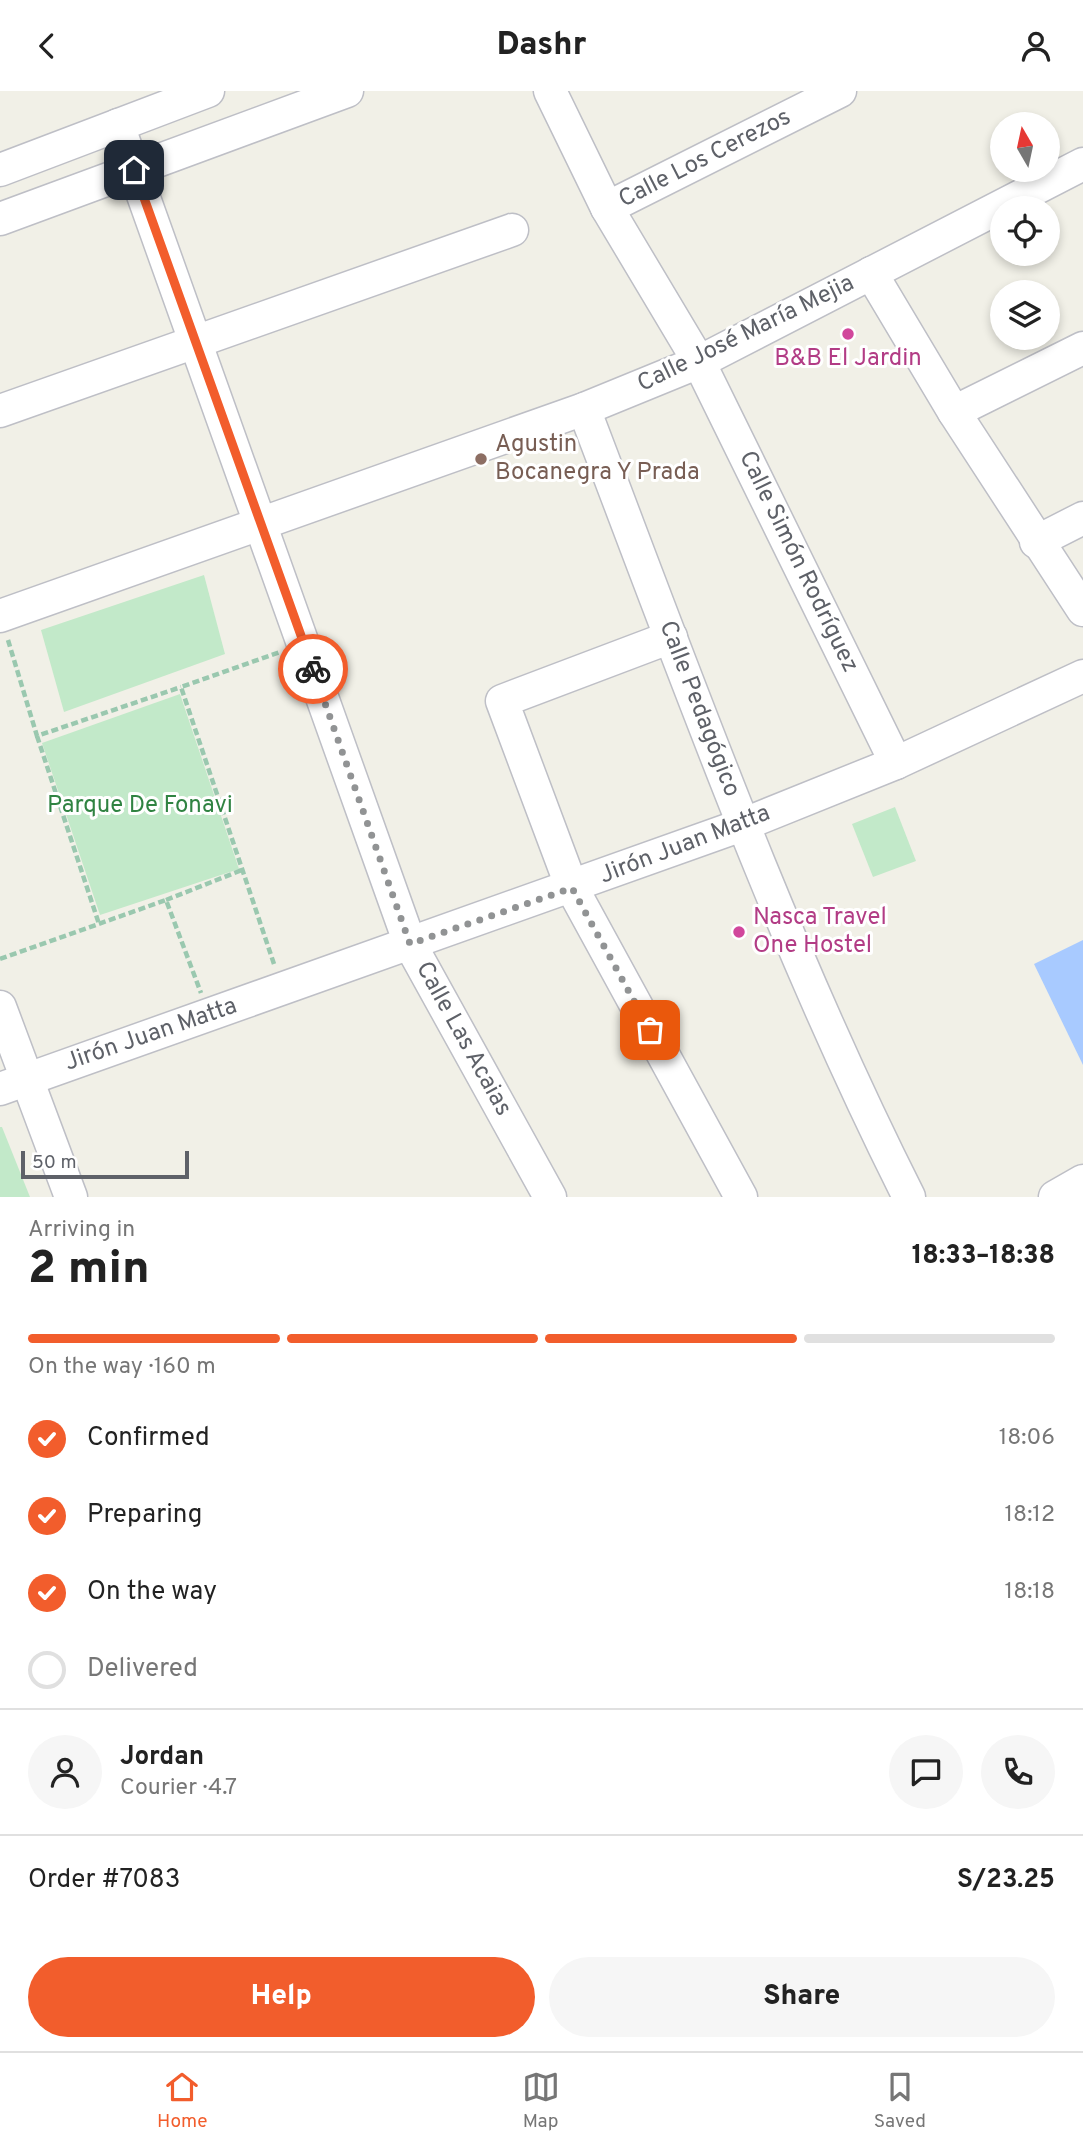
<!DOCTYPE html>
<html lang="en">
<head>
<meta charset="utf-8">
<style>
	:root { --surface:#fff; --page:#f6f6f6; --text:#222; --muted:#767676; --line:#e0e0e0; --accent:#f25d2c }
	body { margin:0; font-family:Overpass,sans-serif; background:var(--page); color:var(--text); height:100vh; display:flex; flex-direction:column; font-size:26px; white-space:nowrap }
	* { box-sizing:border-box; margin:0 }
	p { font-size:23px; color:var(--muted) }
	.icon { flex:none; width:38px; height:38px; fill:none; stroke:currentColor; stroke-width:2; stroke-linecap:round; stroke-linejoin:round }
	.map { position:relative; height:1106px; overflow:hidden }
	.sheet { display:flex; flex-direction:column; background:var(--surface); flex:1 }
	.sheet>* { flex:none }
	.needle { width:46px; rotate:351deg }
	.buttons { position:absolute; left:990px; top:21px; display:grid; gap:14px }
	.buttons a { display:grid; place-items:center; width:70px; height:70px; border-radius:50%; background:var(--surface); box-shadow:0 4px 10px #0003; font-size:35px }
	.scale { position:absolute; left:21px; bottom:18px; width:168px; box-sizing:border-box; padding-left:7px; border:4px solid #5e6168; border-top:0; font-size:19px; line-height:24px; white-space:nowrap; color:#5e6168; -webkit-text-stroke:5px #fff; paint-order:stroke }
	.pin { position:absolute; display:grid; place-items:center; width:60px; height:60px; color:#fff; margin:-30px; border-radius:14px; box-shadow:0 4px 10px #0006 }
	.courier { position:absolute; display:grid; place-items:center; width:70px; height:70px; margin:-35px; border:5px solid #f25d2c; border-radius:50%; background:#fff; color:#222; box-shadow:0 2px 9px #0007 }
	.overview em { font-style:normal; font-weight:800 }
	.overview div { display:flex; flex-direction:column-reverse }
	.overview { display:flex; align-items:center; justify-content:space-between; height:119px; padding:0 28px }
	h1 { font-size:46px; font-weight:800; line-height:52px }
	.bar { display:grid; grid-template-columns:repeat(4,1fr); gap:10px 7px; align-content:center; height:84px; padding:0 28px }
	.bar i { height:9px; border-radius:5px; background:var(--line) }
	.bar .on { background:var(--accent) }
	.bar p { grid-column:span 4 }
	.line { display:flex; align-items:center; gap:18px; padding:0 28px; border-top:2px solid var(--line) }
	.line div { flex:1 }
	.round { display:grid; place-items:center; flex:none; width:74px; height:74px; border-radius:37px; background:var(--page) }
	ol { padding:0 28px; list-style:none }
	li { display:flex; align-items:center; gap:21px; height:77px }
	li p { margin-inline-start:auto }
	li .icon { padding:7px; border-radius:50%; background:var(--accent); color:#fff; stroke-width:4 }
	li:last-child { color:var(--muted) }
	li i { width:38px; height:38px; border:4px solid var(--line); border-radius:50% }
	.button { display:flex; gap:14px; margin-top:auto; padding:14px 28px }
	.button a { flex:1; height:80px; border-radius:42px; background:var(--accent); color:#fff; font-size:28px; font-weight:800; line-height:80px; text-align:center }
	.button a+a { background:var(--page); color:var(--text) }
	header { display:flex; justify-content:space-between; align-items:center; height:91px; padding:0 28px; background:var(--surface); font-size:32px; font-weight:800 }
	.menu { display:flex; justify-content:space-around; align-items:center; height:98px; border-top:2px solid var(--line); background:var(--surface); font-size:19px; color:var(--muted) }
	.menu a { display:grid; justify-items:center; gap:4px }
	.menu .on { color:var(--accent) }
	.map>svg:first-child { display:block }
</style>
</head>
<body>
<header><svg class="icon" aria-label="back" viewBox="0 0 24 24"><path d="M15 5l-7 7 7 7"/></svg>Dashr<svg class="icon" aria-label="person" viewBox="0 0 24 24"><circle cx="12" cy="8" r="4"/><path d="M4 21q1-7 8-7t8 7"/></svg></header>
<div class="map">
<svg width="1083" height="1106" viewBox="0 0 1083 1106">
	<rect width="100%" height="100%" fill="#f1f0e7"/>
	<g fill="#c2e9c9">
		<polygon points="204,484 225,563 64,621 41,539"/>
		<polygon points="180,603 239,778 100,824 42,652"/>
		<polygon points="895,716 916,770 873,786 852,733"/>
		<polygon points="0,1036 2,1036 30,1106 0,1106"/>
	</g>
	<polygon fill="#a8caff" points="1083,849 1083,974 1034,873"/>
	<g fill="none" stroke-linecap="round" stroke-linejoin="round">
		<defs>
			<g id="minor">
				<polyline points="550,0 607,117 699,271 896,672"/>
				<polyline points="118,34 410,853 550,1106"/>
				<polyline points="0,79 208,0"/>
				<polyline points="607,117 840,0"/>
				<polyline points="0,128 347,0"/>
				<polyline points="871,182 954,321 1083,519"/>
				<path d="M584 318C685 583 781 852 909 1106"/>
				<polyline points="0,320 512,139"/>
				<polyline points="954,321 1083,257"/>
				<polyline points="1036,451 1083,427"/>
				<polyline points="0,525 584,318 699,271 1083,73"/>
				<polyline points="671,546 502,610 572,797 741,1106"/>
				<polyline points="0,916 71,1106"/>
				<polyline points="0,998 742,734 896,672 1083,585"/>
				<polyline points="1055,1106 1083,1090"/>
			</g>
		</defs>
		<use href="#minor" stroke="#bebfc6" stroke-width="35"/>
		<g stroke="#9ac8af" stroke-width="4.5" stroke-dasharray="7 3.5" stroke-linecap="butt">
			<polyline points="8,549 37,645 181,596"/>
			<polyline points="37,645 99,833"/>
			<polyline points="166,809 242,779"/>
			<polyline points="0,868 166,809 201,902"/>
			<polyline points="274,873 181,596 280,561"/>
		</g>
		<use href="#minor" stroke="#fff" stroke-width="32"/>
	</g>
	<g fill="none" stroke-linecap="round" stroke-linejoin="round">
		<polyline stroke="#919394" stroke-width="7" stroke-dasharray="0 12.6" points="313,578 410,853 572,797 650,939"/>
		<polyline stroke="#f25d2c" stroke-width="9" points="134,79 313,578"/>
	</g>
	<g fill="#d1479c" stroke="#fff" stroke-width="2.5">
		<circle cx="848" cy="243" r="7"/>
		<circle cx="739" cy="841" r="7"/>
	</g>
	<circle fill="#8d6e63" stroke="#fff" stroke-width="2.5" cx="481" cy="368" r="7"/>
	<g text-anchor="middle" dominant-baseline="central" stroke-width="6" stroke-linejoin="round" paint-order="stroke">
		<g font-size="24" fill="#5e6168" stroke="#fff">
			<text transform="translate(705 68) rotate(-27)">Calle Los Cerezos</text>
			<text transform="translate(746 243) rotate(-26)">Calle José María Mejia</text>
			<text transform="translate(798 471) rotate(64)">Calle Simón Rodríguez</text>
			<text transform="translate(699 618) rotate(69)">Calle Pedagógico</text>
			<text transform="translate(685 754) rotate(-21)">Jirón Juan Matta</text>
			<text transform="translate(151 944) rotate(-19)">Jirón Juan Matta</text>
			<text transform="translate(463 948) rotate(61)">Calle Las Acaias</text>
		</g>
		<g font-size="24" fill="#b23c85" stroke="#fff">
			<text x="848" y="268">B&amp;B El Jardin</text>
			<text x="753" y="827" text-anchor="start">Nasca Travel<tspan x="753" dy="28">One Hostel</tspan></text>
		</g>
		<g font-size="24" fill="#785e54" stroke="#fff" text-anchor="start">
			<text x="495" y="354">Agustin<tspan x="495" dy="28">Bocanegra Y Prada</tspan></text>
		</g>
		<g font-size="24" fill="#308342" stroke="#fff">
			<text x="140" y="715">Parque De Fonavi</text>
		</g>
	</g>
</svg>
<div class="buttons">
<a><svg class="needle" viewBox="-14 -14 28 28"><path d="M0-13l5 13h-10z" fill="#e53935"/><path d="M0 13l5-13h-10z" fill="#767676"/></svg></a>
<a><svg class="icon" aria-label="locate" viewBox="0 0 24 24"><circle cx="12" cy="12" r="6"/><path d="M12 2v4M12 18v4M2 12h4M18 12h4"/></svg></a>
<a><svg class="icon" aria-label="layers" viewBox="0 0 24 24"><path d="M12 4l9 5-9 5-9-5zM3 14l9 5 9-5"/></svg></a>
</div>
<div class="scale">50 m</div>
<div class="pin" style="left:650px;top:939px;background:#ea580c"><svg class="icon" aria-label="bag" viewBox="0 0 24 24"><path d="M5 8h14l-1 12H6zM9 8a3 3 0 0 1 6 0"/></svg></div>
<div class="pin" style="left:134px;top:79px;background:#1f2937"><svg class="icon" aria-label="home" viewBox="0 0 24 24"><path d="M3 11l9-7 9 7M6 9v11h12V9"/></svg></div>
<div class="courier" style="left:313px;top:578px"><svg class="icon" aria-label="bike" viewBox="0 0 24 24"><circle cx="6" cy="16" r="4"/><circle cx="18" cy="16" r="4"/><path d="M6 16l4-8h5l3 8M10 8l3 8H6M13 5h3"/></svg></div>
</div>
<section class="sheet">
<div class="overview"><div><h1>2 min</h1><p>Arriving in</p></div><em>18:33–18:38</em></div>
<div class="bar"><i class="on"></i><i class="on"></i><i class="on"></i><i></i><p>On the way · 160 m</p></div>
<ol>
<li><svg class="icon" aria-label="check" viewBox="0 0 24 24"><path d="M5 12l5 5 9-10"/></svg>Confirmed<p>18:06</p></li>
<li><svg class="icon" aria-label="check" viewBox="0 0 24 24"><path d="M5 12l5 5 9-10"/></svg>Preparing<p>18:12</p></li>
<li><svg class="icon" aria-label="check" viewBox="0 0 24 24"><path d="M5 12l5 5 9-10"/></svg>On the way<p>18:18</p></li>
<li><i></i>Delivered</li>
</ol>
<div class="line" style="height:126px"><a class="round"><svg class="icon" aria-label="person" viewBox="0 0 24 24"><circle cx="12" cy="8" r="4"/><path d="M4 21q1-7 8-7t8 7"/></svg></a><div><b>Jordan</b><p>Courier · 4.7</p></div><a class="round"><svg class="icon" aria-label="chat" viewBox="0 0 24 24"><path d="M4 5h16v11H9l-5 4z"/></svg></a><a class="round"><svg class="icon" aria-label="phone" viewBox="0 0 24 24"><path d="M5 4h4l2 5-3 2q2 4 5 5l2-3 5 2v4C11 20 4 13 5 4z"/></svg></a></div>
<div class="line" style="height:91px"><div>Order #7083</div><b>S/23.25</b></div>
<div class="button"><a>Help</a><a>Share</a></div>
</section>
<nav class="menu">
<a class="on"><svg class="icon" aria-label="home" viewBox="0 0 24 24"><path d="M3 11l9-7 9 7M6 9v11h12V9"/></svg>Home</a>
<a><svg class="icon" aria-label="map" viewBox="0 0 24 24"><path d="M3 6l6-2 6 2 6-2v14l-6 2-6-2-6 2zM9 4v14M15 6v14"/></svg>Map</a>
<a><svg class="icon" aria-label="saved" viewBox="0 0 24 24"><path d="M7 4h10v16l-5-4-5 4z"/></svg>Saved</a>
</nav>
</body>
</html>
